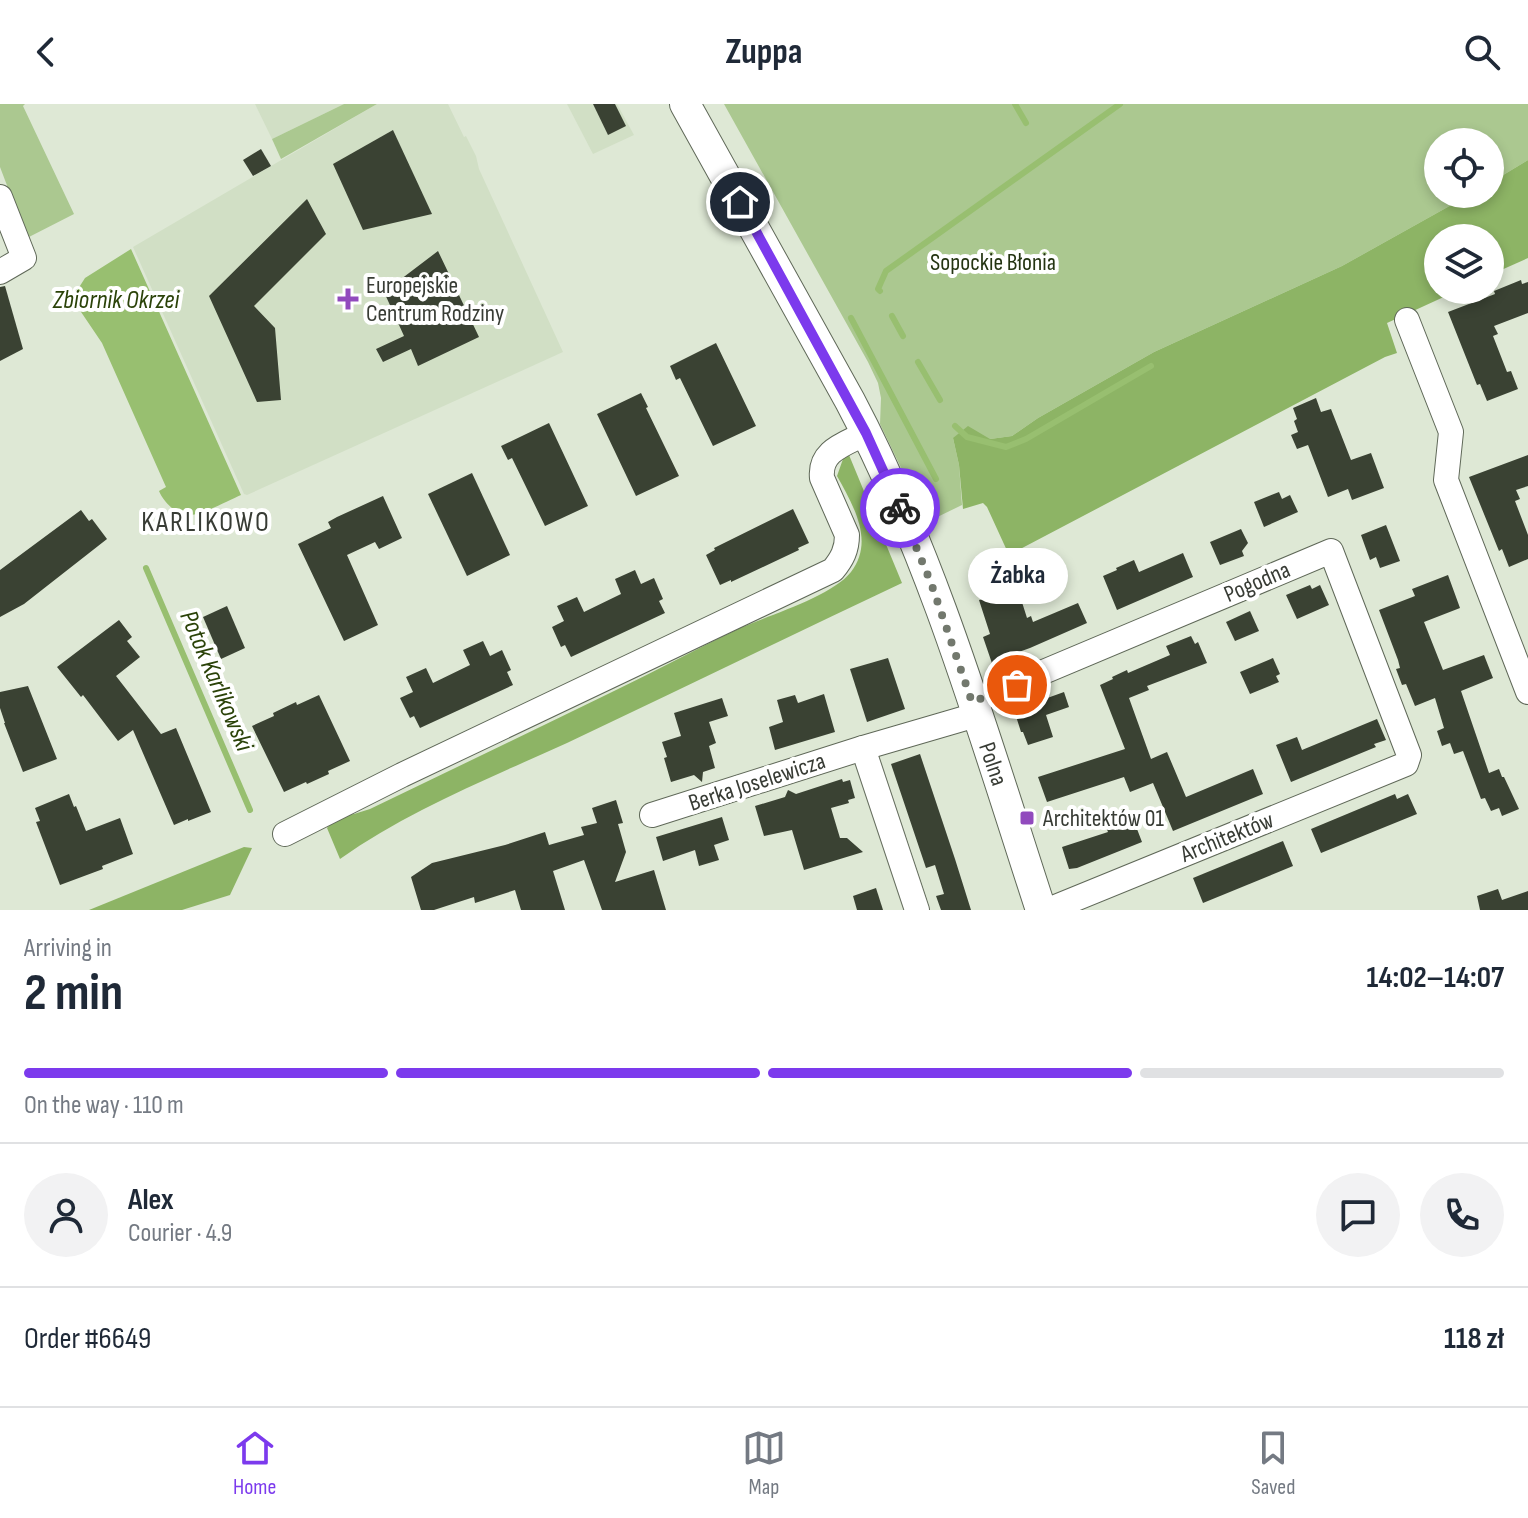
<!DOCTYPE html>
<html lang="en">
<head>
<meta charset="utf-8">
<style>
	:root { --surface:#fff; --page:#f2f2f3; --text:#1f2937; --muted:#747a83; --line:#e0e1e3; --accent:#7c3aed }
	body { margin:0; font-family:"Sofia Sans Condensed",sans-serif; background:var(--page); color:var(--text); height:100vh; display:flex; flex-direction:column; font-size:30px; white-space:nowrap }
	* { box-sizing:border-box; margin:0 }
	p { font-size:26px; color:var(--muted) }
	.icon { flex:none; width:44px; height:44px; fill:none; stroke:currentColor; stroke-width:2; stroke-linecap:round; stroke-linejoin:round }
	.map { position:relative; height:806px; overflow:hidden }
	.panel { display:flex; flex-direction:column; background:var(--surface); flex:1 }
	.panel>* { flex:none }
	.fabs { position:absolute; left:1424px; top:24px; display:grid; gap:16px }
	.fabs a { display:grid; place-items:center; width:80px; height:80px; border-radius:50%; background:var(--surface); box-shadow:0 4px 12px #0003; font-size:40px }
	.pin { position:absolute; display:grid; place-items:center; width:68px; height:68px; color:#fff; margin:-34px; border:4px solid #fff; border-radius:50%; box-shadow:0 2px 8px #0007 }
	.courier { position:absolute; display:grid; place-items:center; width:80px; height:80px; margin:-40px; border:6px solid #7c3aed; border-radius:50%; background:#fff; color:#222; box-shadow:0 2px 10px #0007 }
	.bubble { position:absolute; height:56px; border-radius:28px; background:var(--surface); box-shadow:0 4px 12px #0003; font-size:26px; font-weight:700; line-height:56px; text-align:center }
	.head em { font-style:normal; font-weight:700 }
	.head div { display:flex; flex-direction:column-reverse }
	.head { display:flex; align-items:center; justify-content:space-between; height:136px; padding:0 24px }
	h1 { font-size:52px; font-weight:700; line-height:60px }
	.bar { display:grid; grid-template-columns:repeat(4,1fr); gap:12px 8px; align-content:center; height:96px; padding:0 24px }
	.bar i { height:10px; border-radius:6px; background:var(--line) }
	.bar .active { background:var(--accent) }
	.bar p { grid-column:span 4 }
	.line { display:flex; align-items:center; gap:20px; padding:0 24px; border-top:2px solid var(--line) }
	.line div { flex:1 }
	.round { display:grid; place-items:center; flex:none; width:84px; height:84px; border-radius:42px; background:var(--page) }
	header { display:flex; justify-content:space-between; align-items:center; height:104px; padding:0 24px; background:var(--surface); font-size:36px; font-weight:700 }
	.menu { display:flex; justify-content:space-around; align-items:center; height:112px; border-top:2px solid var(--line); background:var(--surface); font-size:22px; color:var(--muted) }
	.menu a { display:grid; justify-items:center; gap:4px }
	.menu .active { color:var(--accent) }
	.map>svg:first-child { display:block }
</style>
</head>
<body>
<header><svg class="icon" aria-label="back" viewBox="0 0 24 24"><path d="M15 5l-7 7 7 7"/></svg>Zuppa<svg class="icon" aria-label="search" viewBox="0 0 24 24"><circle cx="10" cy="10" r="6"/><path d="M15 15l6 6"/></svg></header>
<div class="map">
<svg width="1528" height="806" viewBox="0 0 1528 806">
	<rect width="100%" height="100%" fill="#dee8d5"/>
	<g fill="#d1dfc5">
		<polygon points="255,0 344,0 272,35"/>
		<polygon points="377,0 448,0 464,33 466,32 476,52 479,65 563,248 247,391 244,390 133,143"/>
		<polygon points="567,0 617,0 634,31 593,50"/>
	</g>
	<g fill="#abc890">
		<polygon points="0,0 25,0 23,2 74,110 27,134 0,63"/>
		<polygon points="344,0 377,0 281,55 272,35"/>
		<polygon points="724,0 1528,0 1528,56 1490,79 1490,38 1438,38 1438,90 1471,90 1342,162 1154,248 1038,314 1012,332 990,335 953,334 959,361 962,401 927,418 880,320 881,294 878,279 868,258"/>
	</g>
	<g fill="#8db465">
		<polygon points="1528,56 1528,154 1490,171 1490,134 1438,134 1438,186 1459,186 1387,219 1397,249 1385,253 1009,451 987,403 983,399 963,405 959,361 953,334 968,322 990,335 1012,332 1038,314 1154,248 1342,162 1471,90 1490,90 1490,79"/>
		<path d="M849 351 902 479C790 532 679 586 567 639 490 674 409 706 340 755L327 724 337 712 354 710 370 705C451 666 532 627 612 588 654 568 696 545 738 525 769 511 831 493 851 468 875 437 853 401 837 372L843 355Z"/>
		<polygon points="244,743 252,744 230,791 182,806 89,806"/>
	</g>
	<path fill="#98bf70" d="M131 145 241 391C229 396 199 413 187 411 175 410 163 397 159 387L166 383 102 239 77 202 78 185 85 174Z"/>
	<g fill="none" stroke-linecap="round" stroke-linejoin="round">
		<g stroke="#98bf70" stroke-width="6">
			<polyline points="1015,0 1026,19"/>
			<polyline points="880,187 878,185 886,167 1120,0"/>
			<polyline points="892,212 903,232"/>
			<polyline points="851,214 936,375"/>
			<polyline points="918,258 940,296"/>
			<polyline points="955,322 967,333 1006,343 1026,335 1151,262"/>
			<polyline points="146,464 250,706"/>
		</g>
	</g>
	<g fill="#3a4233">
		<polygon points="593,0 615,0 626,22 608,31"/>
		<polygon points="393,26 432,110 363,126 333,60"/>
		<polygon points="261,45 271,62 253,72 243,56"/>
		<polygon points="307,95 326,130 254,202 275,224 281,296 257,298 209,192"/>
		<polygon points="438,147 479,233 418,262 411,245 383,258 376,245 404,232 384,188"/>
		<polygon points="1521,176 1522,180 1528,178 1528,209 1494,222 1498,230 1493,232 1507,268 1511,267 1518,285 1487,297 1480,280 1477,281 1448,208 1495,190 1494,187"/>
		<polygon points="5,182 23,245 0,257 0,183"/>
		<polygon points="716,239 756,322 713,342 680,274 676,276 670,262"/>
		<polygon points="641,289 648,303 646,304 679,372 636,392 597,310"/>
		<polygon points="1316,294 1321,308 1331,305 1351,356 1371,349 1384,384 1352,396 1348,385 1328,393 1308,341 1297,345 1291,331 1298,328 1294,317 1297,315 1293,304"/>
		<polygon points="549,319 588,402 545,422 512,354 508,356 501,342"/>
		<polygon points="1528,351 1528,382 1516,386 1520,395 1515,397 1528,431 1528,455 1509,463 1502,445 1499,447 1469,373"/>
		<polygon points="472,369 510,451 467,472 428,390"/>
		<polygon points="1279,388 1282,395 1290,391 1298,408 1264,423 1254,398"/>
		<polygon points="383,392 402,434 379,445 375,438 347,451 378,521 344,537 298,440 331,424 328,418 337,413"/>
		<polygon points="793,405 809,439 798,444 799,446 731,478 731,476 720,481 706,451 715,446 714,444"/>
		<polygon points="81,406 89,417 92,415 107,435 24,500 0,513 0,466"/>
		<polygon points="1386,421 1400,457 1380,464 1376,453 1370,456 1361,431"/>
		<polygon points="1241,425 1248,439 1242,447 1244,452 1220,461 1210,438"/>
		<polygon points="1183,449 1193,473 1117,506 1103,472 1117,466 1116,464 1134,456 1139,468"/>
		<polygon points="635,466 641,480 654,474 663,495 659,497 665,509 571,553 565,541 561,543 552,523 564,517 557,502 577,493 584,508 621,490 615,475"/>
		<polygon points="1448,471 1460,504 1424,518 1443,566 1484,551 1493,574 1461,587 1489,669 1499,665 1502,673 1504,673 1519,705 1502,712 1499,704 1491,707 1485,694 1481,695 1463,647 1454,650 1450,639 1442,642 1437,627 1444,624 1435,594 1415,602 1406,580 1402,581 1396,565 1400,564 1398,556 1379,506 1415,492 1412,485"/>
		<polygon points="1003,473 1005,480 1015,476 1027,514 1031,512 1033,518 1078,499 1087,519 1030,544 1013,550 1014,555 1011,556 1014,564 996,571 983,533 990,530 979,496 983,495 980,488 990,484 988,477"/>
		<polygon points="1310,481 1312,485 1320,481 1329,501 1297,515 1286,491"/>
		<polygon points="227,502 245,544 221,555 203,513"/>
		<polygon points="1250,507 1259,527 1235,537 1226,518"/>
		<polygon points="119,516 132,533 127,537 140,553 116,572 161,630 176,624 211,708 188,717 188,715 174,721 133,626 118,637 83,591 81,593 57,563"/>
		<polygon points="1191,532 1195,540 1198,538 1207,559 1147,582 1149,586 1129,594 1151,655 1167,648 1186,693 1253,665 1263,690 1173,727 1153,679 1130,688 1124,673 1047,698 1038,673 1125,645 1100,581 1113,575 1112,573 1127,566 1128,569 1170,551 1166,542"/>
		<polygon points="483,537 490,552 502,546 511,566 507,568 513,581 420,624 414,612 410,614 400,594 413,588 406,573 426,564 433,579 470,561 463,546"/>
		<polygon points="888,554 905,605 867,618 850,565"/>
		<polygon points="1273,554 1280,570 1276,572 1279,578 1250,590 1240,568"/>
		<polygon points="28,582 57,655 23,668 4,619 5,619 0,604 0,588"/>
		<polygon points="1064,588 1069,603 1046,611 1053,633 1028,641 1023,628 1021,628 1014,606"/>
		<polygon points="824,590 835,628 775,646 769,623 783,618 777,596 795,591 798,599"/>
		<polygon points="319,591 350,657 328,667 329,670 307,680 306,678 284,688 252,622 274,612 273,609 296,598 297,601"/>
		<polygon points="722,594 728,612 709,618 716,639 709,642 715,664 703,668 702,678 694,671 671,678 664,654 667,653 662,638 681,632 674,609"/>
		<polygon points="1377,615 1386,636 1374,640 1376,643 1291,678 1276,641 1297,633 1302,646"/>
		<polygon points="920,650 955,755 971,806 941,806 936,792 944,790 935,761 926,764 891,660"/>
		<polygon points="842,675 843,678 850,676 855,694 848,696 849,699 831,704 840,734 847,734 863,748 804,766 792,726 764,732 755,702 785,693 788,686 796,690"/>
		<polygon points="69,690 74,703 76,702 86,727 120,714 133,750 102,762 103,765 60,781 36,718 40,717 35,704"/>
		<polygon points="1395,690 1397,695 1408,690 1417,710 1321,749 1311,725"/>
		<polygon points="616,696 623,719 618,720 626,748 615,778 654,766 666,806 602,806 584,756 553,767 565,806 521,806 515,786 475,799 474,793 434,806 421,806 411,773 432,759 505,741 545,728 549,741 584,731 581,723 597,719 592,704"/>
		<polygon points="1132,712 1142,738 1077,764 1069,765 1062,743 1108,728 1106,723"/>
		<polygon points="722,713 729,736 714,741 719,756 699,762 695,746 663,757 656,733"/>
		<polygon points="1283,737 1293,762 1203,799 1193,774"/>
		<polygon points="876,784 883,806 857,806 853,792"/>
		<polygon points="1498,785 1502,796 1528,787 1528,806 1480,806 1477,792"/>
	</g>
	<g fill="none" stroke-linecap="round" stroke-linejoin="round">
		<defs>
			<g id="minor">
				<polyline points="0,93 24,154 0,168"/>
				<polyline points="1407,216 1451,328 1446,376 1528,588"/>
				<polyline points="972,598 1331,447 1409,651 1406,660 1048,806"/>
				<polyline points="863,644 917,806"/>
				<polyline points="652,711 863,644 976,611"/>
				<path d="M285 730 402 671 833 466C842 455 847 446 847 431L822 374C819 346 846 340 866 329"/>
			</g>
			<path id="tertiary" d="M685 0 850 297C934 456 985 635 1041 806"/>
		</defs>
		<use href="#minor" stroke="#5f6858" stroke-width="26"/>
		<use href="#tertiary" stroke="#5f6858" stroke-width="32"/>
		<use href="#minor" stroke="#fff" stroke-width="24"/>
		<use href="#tertiary" stroke="#fff" stroke-width="30"/>
	</g>
	<g fill="none" stroke-linecap="round" stroke-linejoin="round">
		<polyline stroke="#72786d" stroke-width="8" stroke-dasharray="0 14.4" points="900,404 931,479 972,598 1017,581"/>
		<polyline stroke="#7c3aed" stroke-width="10" points="740,98 866,329 900,404"/>
	</g>
	<g fill="#914abd" stroke="#fff" stroke-width="3">
		<path d="M344 183h8v8h8v8h-8v8h-8v-8h-8v-8h8z"/>
		<rect x="1019" y="706" width="16" height="16" rx="4"/>
	</g>
	<g text-anchor="middle" dominant-baseline="central" stroke-width="8" stroke-linejoin="round" paint-order="stroke">
		<g font-size="24" fill="#243412" stroke="#fff">
			<text x="993" y="158">Sopockie Błonia</text>
		</g>
		<g font-size="24" fill="#383c35" stroke="#fff" text-anchor="start">
			<text x="366" y="181">Europejskie<tspan x="366" dy="28">Centrum Rodziny</tspan></text>
			<text x="1043" y="714">Architektów 01</text>
		</g>
		<g font-size="24" fill="#383c35" stroke="#fff">
			<text transform="translate(1257 478) rotate(-23)">Pogodna</text>
			<text transform="translate(993 660) rotate(71)">Polna</text>
			<text transform="translate(757 678) rotate(-18)">Berka Joselewicza</text>
			<text transform="translate(1227 733) rotate(-22)">Architektów</text>
		</g>
		<g font-size="26" font-style="italic" fill="#2b4309" stroke="#fff">
			<text x="116" y="196">Zbiornik Okrzei</text>
			<text transform="translate(216 577) rotate(67)">Potok Karlikowski</text>
		</g>
		<g font-size="28" letter-spacing="2" fill="#383c35" stroke="#fff">
			<text x="206" y="418">KARLIKOWO</text>
		</g>
	</g>
</svg>
<div class="fabs">
<a><svg class="icon" aria-label="locate" viewBox="0 0 24 24"><circle cx="12" cy="12" r="6"/><path d="M12 2v4M12 18v4M2 12h4M18 12h4"/></svg></a>
<a><svg class="icon" aria-label="layers" viewBox="0 0 24 24"><path d="M12 4l9 5-9 5-9-5zM3 14l9 5 9-5"/></svg></a>
</div>
<div class="pin" style="left:1017px;top:581px;background:#ea580c"><svg class="icon" aria-label="bag" viewBox="0 0 24 24"><path d="M5 8h14l-1 12H6zM9 8a3 3 0 0 1 6 0"/></svg></div>
<div class="pin" style="left:740px;top:98px;background:#1f2937"><svg class="icon" aria-label="home" viewBox="0 0 24 24"><path d="M3 11l9-7 9 7M6 9v11h12V9"/></svg></div>
<div class="courier" style="left:900px;top:404px"><svg class="icon" aria-label="bike" viewBox="0 0 24 24"><circle cx="6" cy="16" r="4"/><circle cx="18" cy="16" r="4"/><path d="M6 16l4-8h5l3 8M10 8l3 8H6M13 5h3"/></svg></div>
<div class="bubble" style="left:968px;top:444px;width:100px">Żabka</div>
</div>
<section class="panel">
<div class="head"><div><h1>2 min</h1><p>Arriving in</p></div><em>14:02–14:07</em></div>
<div class="bar"><i class="active"></i><i class="active"></i><i class="active"></i><i></i><p>On the way · 110 m</p></div>
<div class="line" style="height:144px"><a class="round"><svg class="icon" aria-label="person" viewBox="0 0 24 24"><circle cx="12" cy="8" r="4"/><path d="M4 21q1-7 8-7t8 7"/></svg></a><div><b>Alex</b><p>Courier · 4.9</p></div><a class="round"><svg class="icon" aria-label="chat" viewBox="0 0 24 24"><path d="M4 5h16v11H9l-5 4z"/></svg></a><a class="round"><svg class="icon" aria-label="phone" viewBox="0 0 24 24"><path d="M5 4h4l2 5-3 2q2 4 5 5l2-3 5 2v4C11 20 4 13 5 4z"/></svg></a></div>
<div class="line" style="height:104px"><div>Order #6649</div><b>118 zł</b></div>
</section>
<nav class="menu">
<a class="active"><svg class="icon" aria-label="home" viewBox="0 0 24 24"><path d="M3 11l9-7 9 7M6 9v11h12V9"/></svg>Home</a>
<a><svg class="icon" aria-label="map" viewBox="0 0 24 24"><path d="M3 6l6-2 6 2 6-2v14l-6 2-6-2-6 2zM9 4v14M15 6v14"/></svg>Map</a>
<a><svg class="icon" aria-label="saved" viewBox="0 0 24 24"><path d="M7 4h10v16l-5-4-5 4z"/></svg>Saved</a>
</nav>
</body>
</html>
